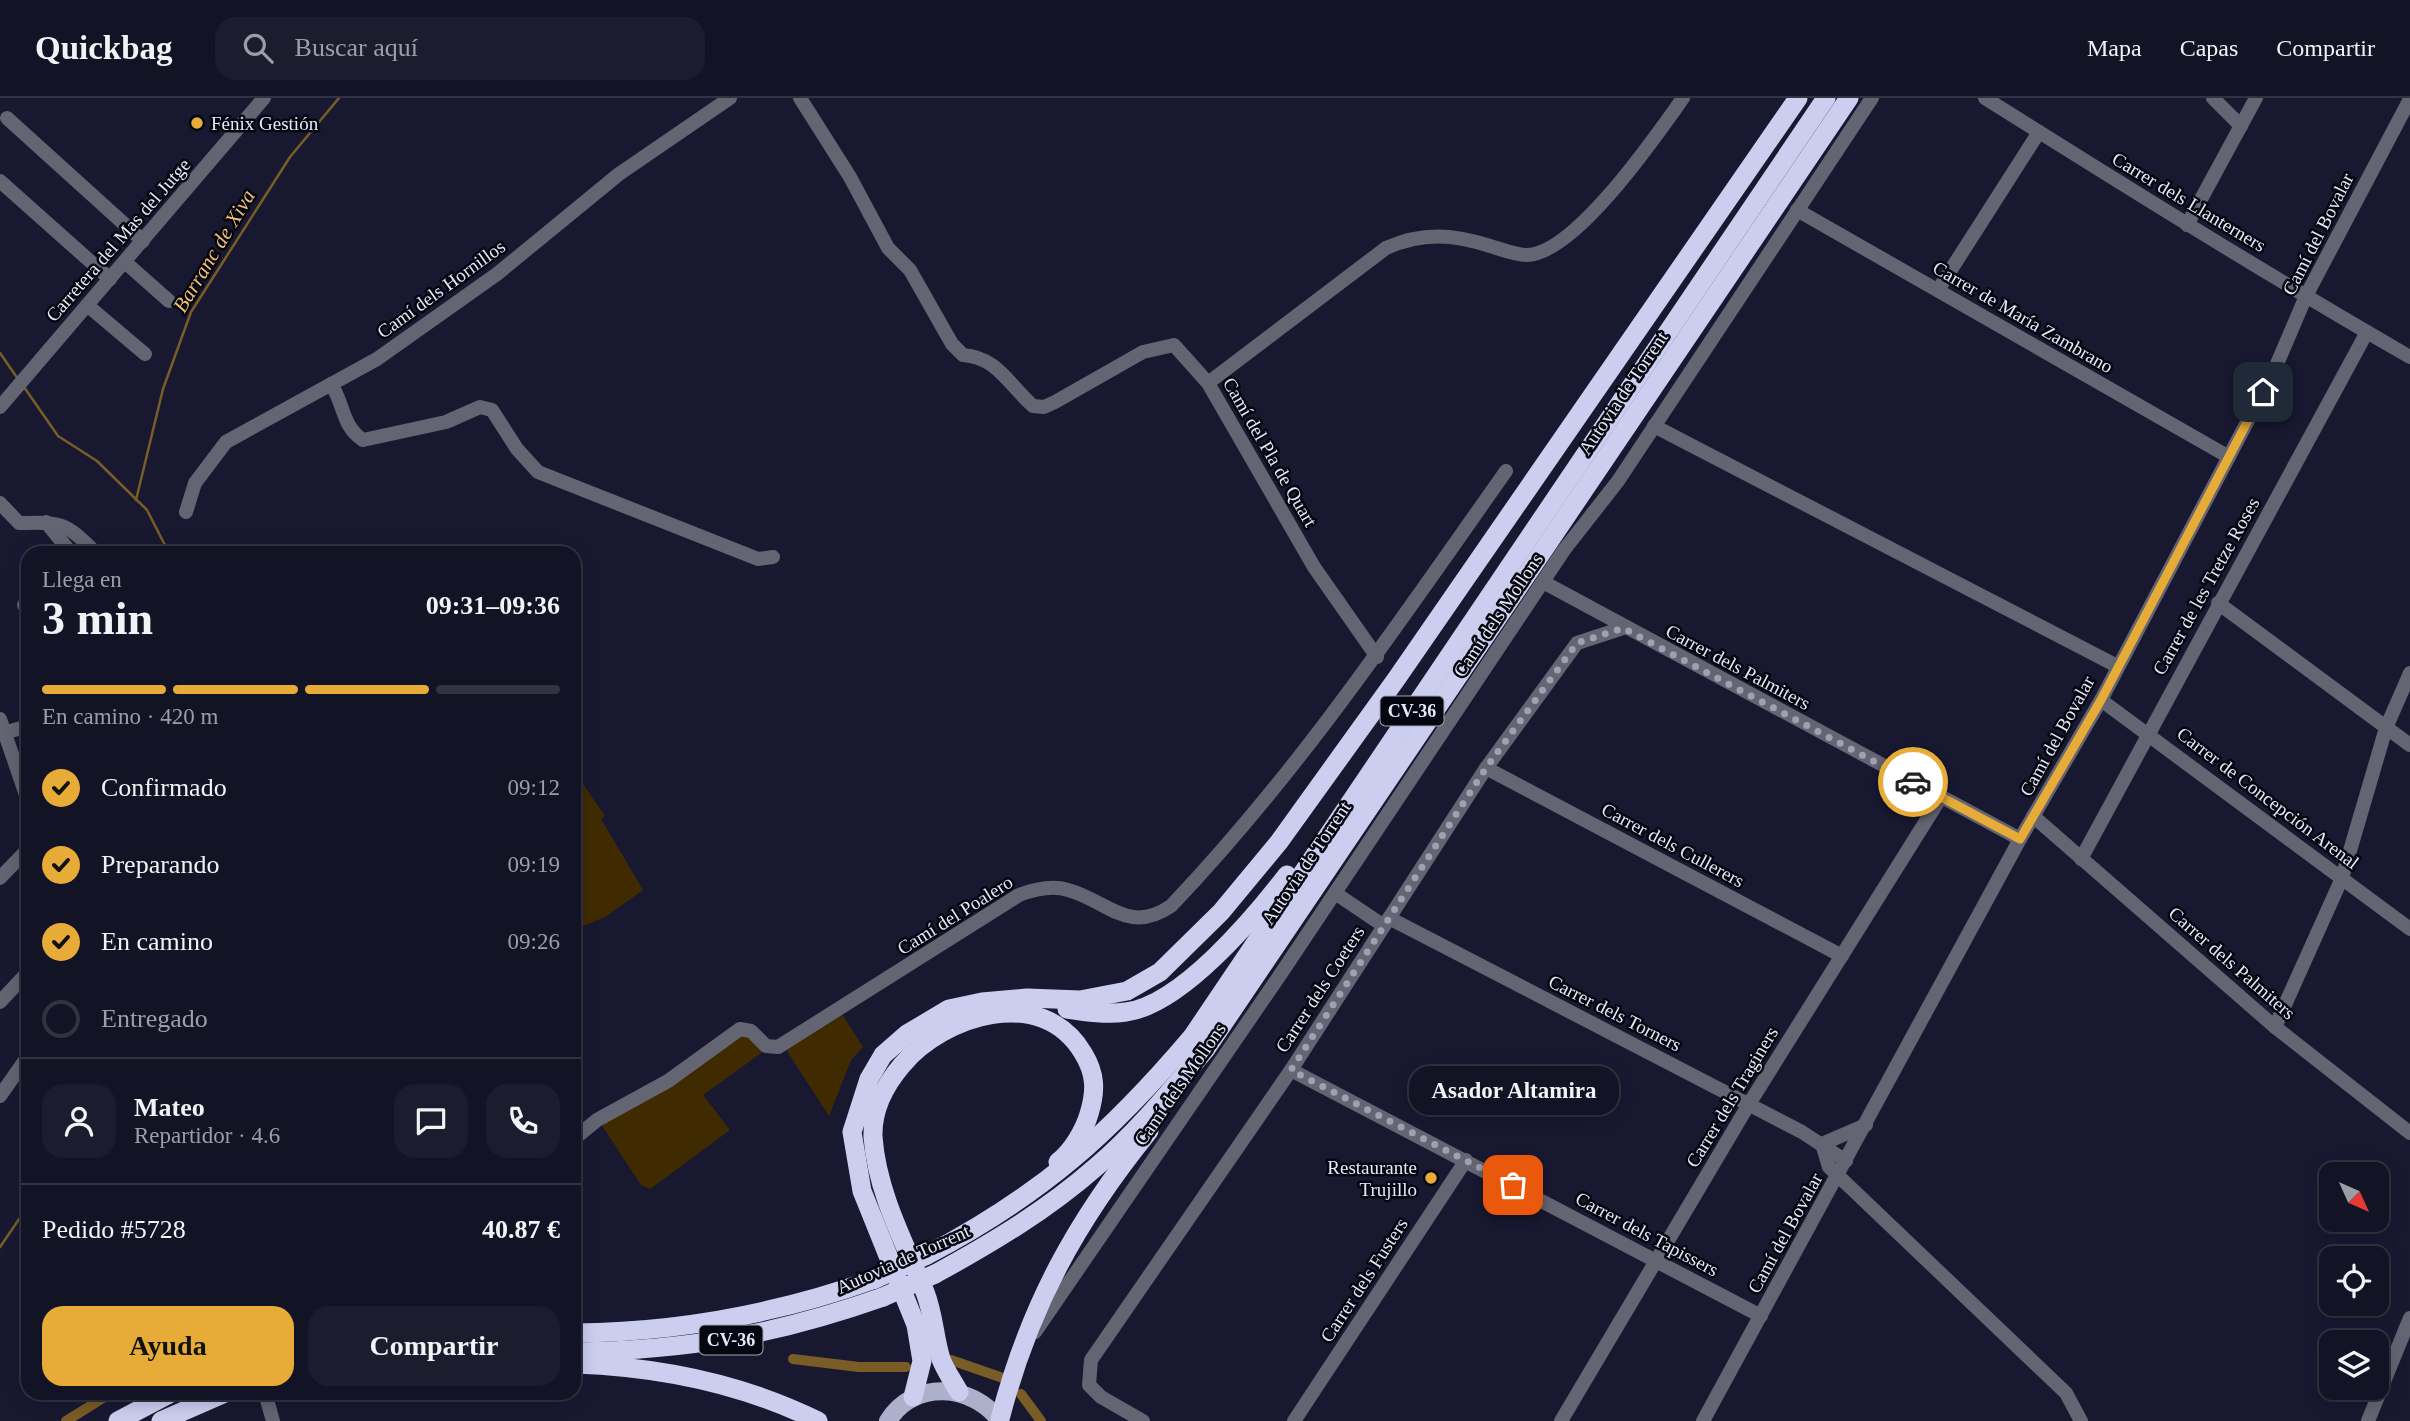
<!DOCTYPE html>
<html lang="es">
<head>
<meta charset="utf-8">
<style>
	:root { --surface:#121325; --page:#1b1c2d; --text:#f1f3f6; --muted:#9c9ea7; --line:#313242; --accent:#e7ac37 }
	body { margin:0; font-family:"Times New Roman",serif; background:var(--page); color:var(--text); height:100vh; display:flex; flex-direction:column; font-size:26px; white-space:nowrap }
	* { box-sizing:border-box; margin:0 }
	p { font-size:23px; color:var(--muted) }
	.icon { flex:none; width:38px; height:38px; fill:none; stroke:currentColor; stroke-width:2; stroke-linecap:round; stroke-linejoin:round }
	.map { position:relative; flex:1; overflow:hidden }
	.drawer { position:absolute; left:21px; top:448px; width:560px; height:854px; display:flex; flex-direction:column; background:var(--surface); border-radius:21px; box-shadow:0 4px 18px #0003,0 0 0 2px var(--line) }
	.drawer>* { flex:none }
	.needle { width:46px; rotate:135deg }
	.tools { position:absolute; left:2319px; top:1064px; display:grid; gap:14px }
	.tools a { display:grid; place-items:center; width:70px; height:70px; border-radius:14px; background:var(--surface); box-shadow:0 4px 18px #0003,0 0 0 2px var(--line); font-size:35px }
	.pin { position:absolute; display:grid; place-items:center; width:60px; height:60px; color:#fff; margin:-30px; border-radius:14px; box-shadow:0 4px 10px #0006 }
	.courier { position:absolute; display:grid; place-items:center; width:70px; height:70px; margin:-35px; border:5px solid #e7ac37; border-radius:50%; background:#fff; color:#222; box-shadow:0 2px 9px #0007 }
	.bubble { position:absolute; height:49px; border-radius:21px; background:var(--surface); box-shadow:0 4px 18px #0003,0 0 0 2px var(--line); font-size:23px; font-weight:800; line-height:49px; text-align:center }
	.summary em { font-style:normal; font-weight:800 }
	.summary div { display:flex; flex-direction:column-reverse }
	.summary { display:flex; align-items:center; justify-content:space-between; height:119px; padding:0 21px }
	h1 { font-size:46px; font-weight:800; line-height:52px }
	.bar { display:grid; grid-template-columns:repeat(4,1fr); gap:10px 7px; align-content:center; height:84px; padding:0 21px }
	.bar i { height:9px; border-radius:5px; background:var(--line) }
	.bar .current { background:var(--accent) }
	.bar p { grid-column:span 4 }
	.line { display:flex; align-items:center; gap:18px; padding:0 21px; border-top:2px solid var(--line) }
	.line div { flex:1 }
	.round { display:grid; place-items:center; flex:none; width:74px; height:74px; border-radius:21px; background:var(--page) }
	ol { padding:0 21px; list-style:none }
	li { display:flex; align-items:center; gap:21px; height:77px }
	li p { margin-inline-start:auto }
	li .icon { padding:7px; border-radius:50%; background:var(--accent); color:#111; stroke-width:4 }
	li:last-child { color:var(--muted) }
	li i { width:38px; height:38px; border:4px solid var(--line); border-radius:50% }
	.cta { display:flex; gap:14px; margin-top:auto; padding:14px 21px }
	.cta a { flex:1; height:80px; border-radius:21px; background:var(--accent); color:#111; font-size:28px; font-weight:800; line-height:80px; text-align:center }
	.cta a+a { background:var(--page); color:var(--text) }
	header { display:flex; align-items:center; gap:42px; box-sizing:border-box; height:98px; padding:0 35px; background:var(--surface); border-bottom:2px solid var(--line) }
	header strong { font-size:33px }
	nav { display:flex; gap:38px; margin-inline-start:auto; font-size:24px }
	.search { width:490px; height:63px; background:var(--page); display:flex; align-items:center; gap:18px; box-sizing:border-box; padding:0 24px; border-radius:21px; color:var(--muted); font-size:26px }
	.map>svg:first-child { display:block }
</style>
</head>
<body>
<header>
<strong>Quickbag</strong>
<div class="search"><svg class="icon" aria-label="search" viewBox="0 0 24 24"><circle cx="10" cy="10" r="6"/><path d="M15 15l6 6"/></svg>Buscar aquí</div>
<nav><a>Mapa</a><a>Capas</a><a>Compartir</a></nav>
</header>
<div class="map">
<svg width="2410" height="1323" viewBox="0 0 2410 1323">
	<rect width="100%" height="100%" fill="#181931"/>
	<g fill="#402b01">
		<polygon points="574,673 605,718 601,721 643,792 605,819 574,832"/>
		<polygon points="840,913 863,949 851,962 829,1018 785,950"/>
		<polygon points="743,936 764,953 703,997 730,1032 650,1091 641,1087 601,1026"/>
	</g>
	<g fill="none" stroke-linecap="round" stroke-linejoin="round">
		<g stroke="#7a5c26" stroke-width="2.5">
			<polyline points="0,255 18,281"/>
			<polyline points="24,289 58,338 97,363 147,412 169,455"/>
			<polyline points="136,402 163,291 191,214 290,59 339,0"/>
			<polyline points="0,1149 28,1108"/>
		</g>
		<g stroke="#7a5c26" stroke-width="10">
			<polyline points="793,1261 859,1269 906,1269"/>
			<polyline points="951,1262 1000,1279"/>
			<polyline points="1021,1296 1041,1323"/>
			<polyline points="66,1323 111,1295"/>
		</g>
		<g stroke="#646572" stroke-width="14">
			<path d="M800 0 850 79 888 150 910 172 952 246 963 257C997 259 1009 287 1033 308L1044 309 1055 304 1143 254 1174 247 1208 285 1314 469 1377 559"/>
			<path d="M1985 0C2125 88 2266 176 2410 259"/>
			<polyline points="2213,0 2241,28"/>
			<polyline points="7,20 143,143"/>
			<polyline points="0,83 110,181"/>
			<polyline points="1797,112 2229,359"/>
			<polyline points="2187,127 2256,0"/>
			<polyline points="125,164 169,203"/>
			<polyline points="1938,192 2039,34"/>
			<polyline points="87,207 145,256"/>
			<path d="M1208 285 1386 150C1422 134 1453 136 1490 148 1501 151 1515 157 1527 157 1575 156 1656 38 1683 0"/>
			<path d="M331 286C344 305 342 329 363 342L446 324 480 309 492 312 517 351 538 374 758 461 773 459"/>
			<polyline points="0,309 264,0"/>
			<polyline points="1654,328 2117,568"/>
			<path d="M0 405 19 425C62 424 65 424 96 455"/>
			<polyline points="186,414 195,385 226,344 377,261 497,176 619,76 730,0"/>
			<polyline points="46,424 71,455"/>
			<polyline points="1543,484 2020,741"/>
			<polyline points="2218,505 2410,647"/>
			<polyline points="24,507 28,505"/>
			<polyline points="2101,602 2410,831"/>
			<polyline points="0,621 28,703"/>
			<polyline points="0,636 28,628"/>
			<polyline points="1486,670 1842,858"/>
			<polyline points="2033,718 2275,929 2410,1035"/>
			<polyline points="2081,761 2367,234"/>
			<polyline points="0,780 28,751"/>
			<polyline points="1335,795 1384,828"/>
			<polyline points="1389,820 1802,1034 1846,1063"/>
			<polyline points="0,904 28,874"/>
			<polyline points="2275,929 2342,780 2386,630 2410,575"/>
			<polyline points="1291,972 1761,1218"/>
			<polyline points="0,998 28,958"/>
			<path d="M574 1041 597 1022 668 983 740 931 751 933 766 948 778 949 1019 797C1035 791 1052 787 1068 792 1108 803 1128 837 1171 808 1298 675 1400 523 1506 373"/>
			<polyline points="1822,1046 1829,1069 2066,1295 2081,1323"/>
			<polyline points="1822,1046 1866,1027"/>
			<polyline points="1035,1234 1280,877 1564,452 1618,383 1872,0"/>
			<polyline points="265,1295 273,1323"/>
			<polyline points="1143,1323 1101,1299 1089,1287 1091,1262 1291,972 1486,670 1577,545 1623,530"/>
			<polyline points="1294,1323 1466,1062"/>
			<polyline points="1561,1323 1749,1006 1941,699"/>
			<polyline points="1703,1323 2020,741 2101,602 2274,273 2306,198 2410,1"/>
			<polyline points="2368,1323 2410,1220"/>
		</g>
		<path stroke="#adb0cb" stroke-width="18" d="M888 1323C914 1281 973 1286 1000 1323"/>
		<g stroke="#cbceef" stroke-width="19">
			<path d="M1067 911C1086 914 1107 917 1126 914 1181 907 1254 820 1287 777"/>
			<path d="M927 1157C1041 1097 1109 1037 1192 939L1826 0"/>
			<path d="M935 1176C992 1145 1047 1112 1096 1069 1137 1034 1171 992 1206 951L1849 0"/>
			<path d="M574 1235C679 1234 777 1216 875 1181"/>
			<path d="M574 1254C689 1252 775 1237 883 1199"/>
			<path d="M575 1266C661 1269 741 1285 818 1323"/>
			<path d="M959 1294C953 1283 945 1272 941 1261 934 1238 934 1217 925 1194 904 1144 877 1094 873 1039 872 1012 885 987 902 967 944 917 1042 886 1083 955 1096 976 1096 993 1089 1016 1084 1033 1072 1053 1058 1064"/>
			<polyline points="913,1299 922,1263 916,1227 862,1093 852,1034 869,981 883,957 907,936 949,911 982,904 1027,900 1080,902 1127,893 1160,874 1221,814 1279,744 1397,580 1798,0"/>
			<path d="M1000 1321C1029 1209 1076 1123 1149 1033"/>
			<polyline points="118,1323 171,1295"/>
			<polyline points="161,1323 225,1295"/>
		</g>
		<g stroke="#cbceef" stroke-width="19">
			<polyline points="875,1181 927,1157"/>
			<polyline points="883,1199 935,1176"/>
		</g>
	</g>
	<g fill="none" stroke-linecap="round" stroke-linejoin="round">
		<polyline stroke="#9ea0b3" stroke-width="7" stroke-dasharray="0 12.6" points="1513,1087 1291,972 1486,670 1577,545 1623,530 1913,684"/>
		<polyline stroke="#e7ac37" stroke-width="9" points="1913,684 2020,741 2101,602 2263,294"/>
	</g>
	<g fill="#e7ac37" stroke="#05060f" stroke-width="2.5">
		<circle cx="197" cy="25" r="7"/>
		<circle cx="1431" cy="1080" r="7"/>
	</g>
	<g text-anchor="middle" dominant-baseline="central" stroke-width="5" stroke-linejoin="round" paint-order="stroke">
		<g fill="#05060f" stroke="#a2a4b3" stroke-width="2">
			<rect x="1380.5" y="598.5" width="63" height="29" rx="5"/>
			<rect x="699.5" y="1227.5" width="63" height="29" rx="5"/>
		</g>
		<g font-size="18" font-weight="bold" fill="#e6e8f9">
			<text x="1412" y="613">CV-36</text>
			<text x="731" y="1242">CV-36</text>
		</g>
		<g font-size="19" fill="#e6e8f9" stroke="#05060f" text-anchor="start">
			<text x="211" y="25">Fénix Gestión</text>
			<text x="1417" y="1069" text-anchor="end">Restaurante<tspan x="1417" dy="22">Trujillo</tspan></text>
		</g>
		<g font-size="19" fill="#e6e8f9" stroke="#05060f">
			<text transform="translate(2189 104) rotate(31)">Carrer dels Llanterners</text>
			<text transform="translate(2318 136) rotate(-63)">Camí del Bovalar</text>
			<text transform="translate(118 142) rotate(-49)">Carretera del Mas del Jutge</text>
			<text transform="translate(441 191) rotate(-36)">Camí dels Hornillos</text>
			<text transform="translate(2023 219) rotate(30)">Carrer de María Zambrano</text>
			<text transform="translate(1623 295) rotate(-56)">Autovia de Torrent</text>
			<text transform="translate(1270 354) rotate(60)">Camí del Pla de Quart</text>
			<text transform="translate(2206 488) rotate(-61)">Carrer de les Tretze Roses</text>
			<text transform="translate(1498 517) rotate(-56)">Camí dels Mollons</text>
			<text transform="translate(1738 569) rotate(28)">Carrer dels Palmiters</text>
			<text transform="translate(2057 638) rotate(-61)">Camí del Bovalar</text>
			<text transform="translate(2268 700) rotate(37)">Carrer de Concepción Arenal</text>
			<text transform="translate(1673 747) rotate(28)">Carrer dels Cullerers</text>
			<text transform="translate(1306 765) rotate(-56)">Autovia de Torrent</text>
			<text transform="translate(955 817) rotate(-32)">Camí del Poalero</text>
			<text transform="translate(2232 865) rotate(41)">Carrer dels Palmiters</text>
			<text transform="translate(1320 891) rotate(-57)">Carrer dels Coeters</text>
			<text transform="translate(1615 915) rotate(27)">Carrer dels Torners</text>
			<text transform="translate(1180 986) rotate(-55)">Camí dels Mollons</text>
			<text transform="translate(1732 999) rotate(-59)">Carrer dels Traginers</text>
			<text transform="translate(1785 1135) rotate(-61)">Camí del Bovalar</text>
			<text transform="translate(1647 1136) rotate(28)">Carrer dels Tapissers</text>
			<text transform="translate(903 1161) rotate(-24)">Autovia de Torrent</text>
			<text transform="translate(1364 1182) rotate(-57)">Carrer dels Fusters</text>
		</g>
		<g font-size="21" font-style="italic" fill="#f0c172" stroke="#05060f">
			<text transform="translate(214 153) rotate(-59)">Barranc de Xiva</text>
		</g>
	</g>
</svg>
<div class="tools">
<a><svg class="needle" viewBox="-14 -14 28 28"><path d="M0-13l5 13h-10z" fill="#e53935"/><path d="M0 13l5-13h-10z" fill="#9c9ea7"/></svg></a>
<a><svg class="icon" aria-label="locate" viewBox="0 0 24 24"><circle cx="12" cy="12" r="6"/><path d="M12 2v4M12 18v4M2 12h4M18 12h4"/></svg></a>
<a><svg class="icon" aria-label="layers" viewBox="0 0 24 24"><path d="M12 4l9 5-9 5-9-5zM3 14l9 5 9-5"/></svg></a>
</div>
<div class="pin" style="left:1513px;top:1087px;background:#ea580c"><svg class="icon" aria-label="bag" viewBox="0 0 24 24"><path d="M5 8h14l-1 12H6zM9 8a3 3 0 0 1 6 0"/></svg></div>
<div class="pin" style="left:2263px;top:294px;background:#1f2937"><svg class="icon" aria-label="home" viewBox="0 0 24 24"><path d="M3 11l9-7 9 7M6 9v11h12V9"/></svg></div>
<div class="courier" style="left:1913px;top:684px"><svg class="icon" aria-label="car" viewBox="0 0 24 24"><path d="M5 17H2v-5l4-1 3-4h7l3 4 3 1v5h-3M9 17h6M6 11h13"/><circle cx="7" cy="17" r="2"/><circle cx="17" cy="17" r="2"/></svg></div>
<div class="bubble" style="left:1409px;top:968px;width:210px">Asador Altamira</div>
<section class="drawer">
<div class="summary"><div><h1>3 min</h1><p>Llega en</p></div><em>09:31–09:36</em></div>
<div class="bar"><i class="current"></i><i class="current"></i><i class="current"></i><i></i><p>En camino · 420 m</p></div>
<ol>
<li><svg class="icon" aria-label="check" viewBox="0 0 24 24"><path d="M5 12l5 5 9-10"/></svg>Confirmado<p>09:12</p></li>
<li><svg class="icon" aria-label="check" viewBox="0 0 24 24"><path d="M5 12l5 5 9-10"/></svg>Preparando<p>09:19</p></li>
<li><svg class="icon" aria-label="check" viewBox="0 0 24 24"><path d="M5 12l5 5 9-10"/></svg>En camino<p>09:26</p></li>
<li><i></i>Entregado</li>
</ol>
<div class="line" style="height:126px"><a class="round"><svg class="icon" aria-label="person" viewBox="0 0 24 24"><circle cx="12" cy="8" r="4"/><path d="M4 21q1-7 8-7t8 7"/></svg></a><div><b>Mateo</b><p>Repartidor · 4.6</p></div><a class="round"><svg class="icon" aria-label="chat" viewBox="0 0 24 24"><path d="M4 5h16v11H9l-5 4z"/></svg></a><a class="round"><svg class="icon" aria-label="phone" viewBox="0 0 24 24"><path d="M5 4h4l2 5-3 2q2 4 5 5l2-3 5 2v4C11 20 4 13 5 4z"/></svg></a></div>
<div class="line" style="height:91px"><div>Pedido #5728</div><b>40.87 €</b></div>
<div class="cta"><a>Ayuda</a><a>Compartir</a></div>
</section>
</div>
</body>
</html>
